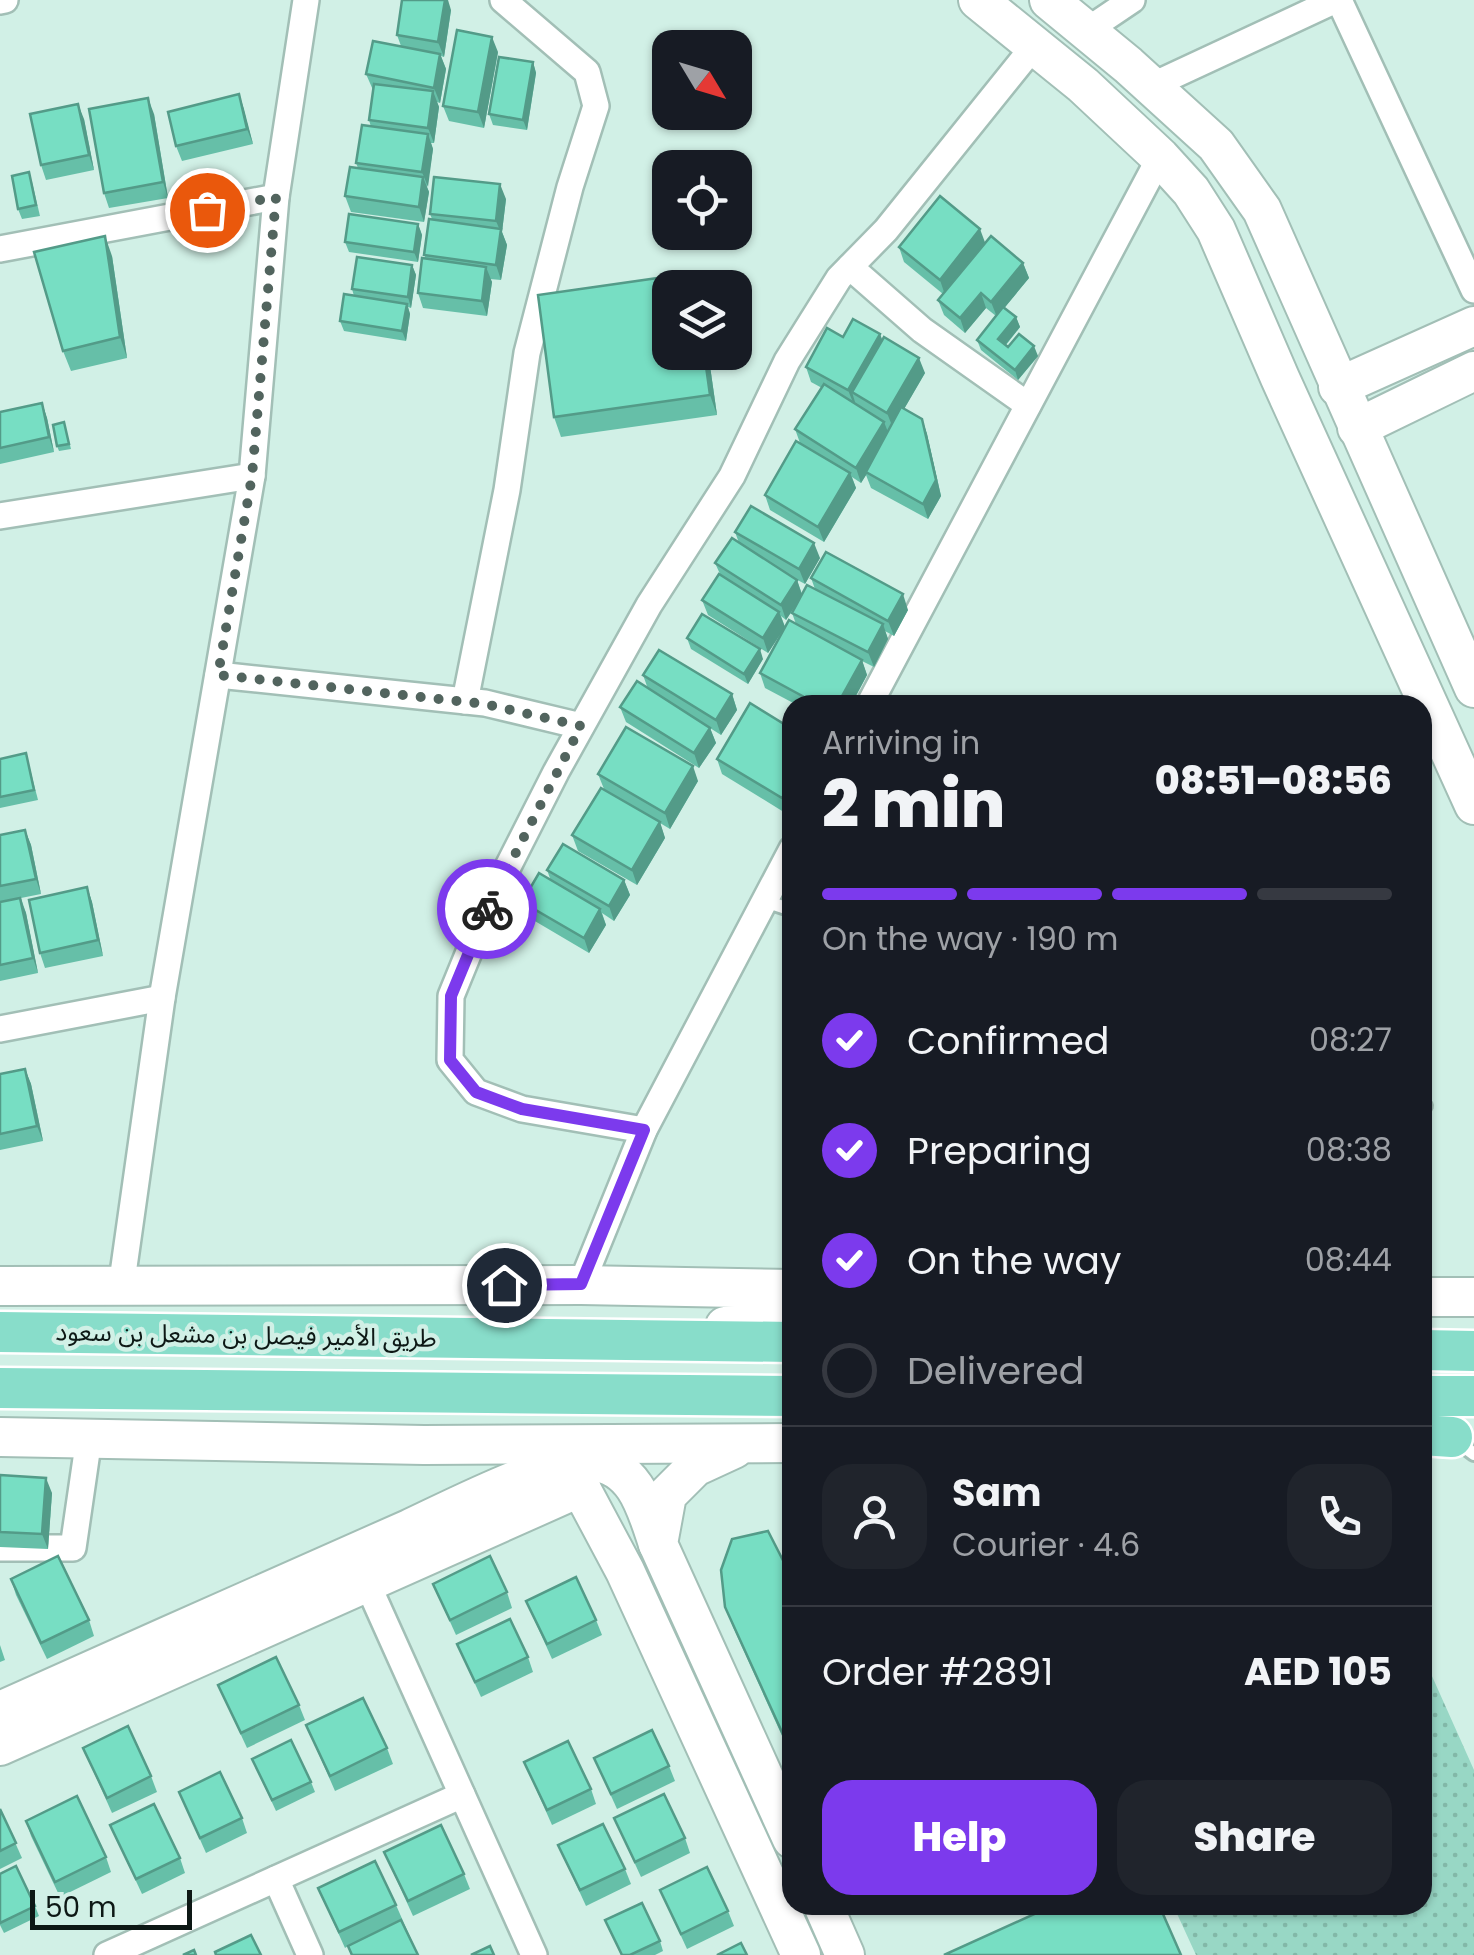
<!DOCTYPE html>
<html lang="en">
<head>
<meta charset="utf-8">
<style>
	:root { --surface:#171b24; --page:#20242c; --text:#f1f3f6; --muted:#9ea1a6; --line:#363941; --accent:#7c3aed }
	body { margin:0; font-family:Poppins,"Noto Sans Arabic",sans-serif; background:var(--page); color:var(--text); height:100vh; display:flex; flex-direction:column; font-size:38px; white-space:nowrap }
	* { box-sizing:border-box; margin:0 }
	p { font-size:32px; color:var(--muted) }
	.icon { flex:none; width:55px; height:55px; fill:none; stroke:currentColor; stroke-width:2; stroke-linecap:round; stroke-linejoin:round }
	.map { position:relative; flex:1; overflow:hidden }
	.drawer { position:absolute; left:782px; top:695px; width:650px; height:1220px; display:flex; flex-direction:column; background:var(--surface); border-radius:30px; box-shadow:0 2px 8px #0004 }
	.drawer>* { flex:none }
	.needle { width:65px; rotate:128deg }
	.tools { position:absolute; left:652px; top:30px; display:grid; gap:20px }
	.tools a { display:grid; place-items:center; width:100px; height:100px; border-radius:20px; background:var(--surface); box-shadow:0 2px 8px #0004; font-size:50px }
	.scale { position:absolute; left:30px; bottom:25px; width:162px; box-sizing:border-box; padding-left:10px; border:5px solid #0d1815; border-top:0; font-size:28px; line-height:35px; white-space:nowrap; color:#0d1815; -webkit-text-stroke:8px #d1f0e6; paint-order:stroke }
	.pin { position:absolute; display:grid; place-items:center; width:85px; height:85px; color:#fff; margin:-42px; border:5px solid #fff; border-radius:50%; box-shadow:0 2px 10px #0007 }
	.courier { position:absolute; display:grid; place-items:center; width:100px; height:100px; margin:-50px; border:8px solid #7c3aed; border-radius:50%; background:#fff; color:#222; box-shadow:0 2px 12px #0007 }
	.overview em { font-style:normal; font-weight:800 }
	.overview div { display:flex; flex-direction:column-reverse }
	.overview { display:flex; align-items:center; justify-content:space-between; height:170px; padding:0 40px }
	h1 { font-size:65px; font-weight:800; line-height:75px }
	.bar { display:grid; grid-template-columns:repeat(4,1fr); gap:15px 10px; align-content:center; height:120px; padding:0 40px }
	.bar i { height:12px; border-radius:8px; background:var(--line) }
	.bar .on { background:var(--accent) }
	.bar p { grid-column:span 4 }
	.line { display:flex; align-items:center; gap:25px; padding:0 40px; border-top:2px solid var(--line) }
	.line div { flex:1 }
	.round { display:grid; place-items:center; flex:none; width:105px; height:105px; border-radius:30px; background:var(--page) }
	ol { padding:0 40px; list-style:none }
	li { display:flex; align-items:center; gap:30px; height:110px }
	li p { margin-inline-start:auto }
	li .icon { padding:10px; border-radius:50%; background:var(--accent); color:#fff; stroke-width:4 }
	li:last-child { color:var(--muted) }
	li i { width:55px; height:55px; border:5px solid var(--line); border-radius:50% }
	.cta { display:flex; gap:20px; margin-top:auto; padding:20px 40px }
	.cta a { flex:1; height:115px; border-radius:30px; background:var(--accent); color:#fff; font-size:40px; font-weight:800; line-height:115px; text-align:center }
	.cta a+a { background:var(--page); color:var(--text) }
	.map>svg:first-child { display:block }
</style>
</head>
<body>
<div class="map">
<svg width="1474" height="1955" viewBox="0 0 1474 1955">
	<defs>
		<pattern id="park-dots" width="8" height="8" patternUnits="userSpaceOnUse" patternTransform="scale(2.5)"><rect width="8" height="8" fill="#98d7c5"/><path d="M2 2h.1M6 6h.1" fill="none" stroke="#82b8a8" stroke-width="1.8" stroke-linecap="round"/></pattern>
	</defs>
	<rect width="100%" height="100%" fill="#d1f0e6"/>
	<polygon fill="url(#park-dots)" points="1423,1656 1474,1770 1474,1955 1196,1955 1173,1905 1422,1905"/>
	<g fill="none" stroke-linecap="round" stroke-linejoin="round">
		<defs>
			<g id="lane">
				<polyline points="765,901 792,910"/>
				<polyline points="1422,1105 1425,1106"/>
				<polyline points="1454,1439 1474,1454"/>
			</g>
			<g id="street">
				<polyline points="1339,0 1474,290"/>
				<polyline points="0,1 5,0"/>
				<polyline points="1086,31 1132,0"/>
				<polyline points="1151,86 1336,0"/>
				<polyline points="0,249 276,197"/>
				<polyline points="850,267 922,330 1028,405"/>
				<polyline points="0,516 252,476"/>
				<polyline points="218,675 485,703 581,726"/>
				<polyline points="465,701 507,490 527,353 570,187 596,106 587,72 503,0"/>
				<polyline points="869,705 1160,157"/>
				<polyline points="0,1029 162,998"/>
				<polyline points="644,1130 522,1109 476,1092 450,1060 451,996 487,908 556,772 649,605 732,476 787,361 839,278 886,230 1034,46"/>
				<polyline points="581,1285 644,1130 792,849"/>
				<polyline points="121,1288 162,998 252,476 276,197 306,0"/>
				<polyline points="0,1548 73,1548 89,1438"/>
				<polyline points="367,1583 534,1955"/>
				<polyline points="276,1879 310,1955"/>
				<polyline points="107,1955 462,1795"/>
			</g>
			<g id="secondary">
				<polyline points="978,0 1083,85 1160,157 1191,191 1216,230 1280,378 1474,805"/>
				<polyline points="1049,0 1128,65 1216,145 1262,210 1474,688"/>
				<polyline points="1338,387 1474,326"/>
				<polyline points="1357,428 1474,371"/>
				<polyline points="0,1286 581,1285 792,1289"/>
				<polyline points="1422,1297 1474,1297"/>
				<polyline points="725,1326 792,1321"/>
				<polyline points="0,1437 424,1445 792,1443"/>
				<polyline points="734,1449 695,1467 667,1495 658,1544 792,1839"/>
				<polyline points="569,1466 625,1571 801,1955"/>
				<path d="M0 1711C136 1650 273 1589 409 1529 450 1510 552 1457 592 1461 636 1466 646 1508 658 1544"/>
				<polyline points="0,1746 581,1487"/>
				<polyline points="823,1905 845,1955"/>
			</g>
			<g id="primary">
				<polyline points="0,1332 792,1342"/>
				<polyline points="1422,1350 1474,1351"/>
				<polyline points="0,1388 792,1396"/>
				<polyline points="1422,1396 1474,1396"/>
				<polyline points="1422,1435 1452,1437"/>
			</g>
		</defs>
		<use href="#lane" stroke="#a2bfb6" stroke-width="18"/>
		<use href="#street" stroke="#a2bfb6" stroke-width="30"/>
		<use href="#secondary" stroke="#a2bfb6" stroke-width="42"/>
		<use href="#primary" stroke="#fff" stroke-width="45"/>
		<use href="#lane" stroke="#fff" stroke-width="12"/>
		<use href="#street" stroke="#fff" stroke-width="25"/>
		<use href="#secondary" stroke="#fff" stroke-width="38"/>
		<use href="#primary" stroke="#88ddca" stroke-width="40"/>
	</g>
	<g fill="#66bfa8">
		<polygon points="451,10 444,57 441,56 446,69 440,103 437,102 439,107 434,143 431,143 433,149 427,187 429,192 424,222 351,212 345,196 358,168 356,163 371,127 369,120 373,90 366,74 401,46 397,35"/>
		<polygon points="498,52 484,128 449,121 443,106"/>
		<polygon points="533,62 536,73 527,130 493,125 489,114"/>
		<polygon points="239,94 253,144 182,161 176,146"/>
		<polygon points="154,114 168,198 109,208 104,193"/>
		<polygon points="84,119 94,170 46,180 41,165"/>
		<polygon points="32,182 40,216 22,219 18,209"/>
		<polygon points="506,199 502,232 507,245 501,280 490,279 492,282 487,316 423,308 418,293 432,219 430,214"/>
		<polygon points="418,224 422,235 418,262 349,252 345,242"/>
		<polygon points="985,243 1023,263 1029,278 1004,308 1016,317 1020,327 1006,345 1038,356 1018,380 981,350 977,340 996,316 986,308 965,333 944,315 938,300 943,294 904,262 899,247"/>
		<polygon points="112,256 127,358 71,371 63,351"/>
		<polygon points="412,265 416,275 411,308 408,307 410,314 406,341 344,331 340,321 354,296 352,289"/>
		<polygon points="843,337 882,340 925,373 904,409 922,419 927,434 941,496 928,519 871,488 866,475 861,483 852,477 856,488 824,542 770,510 765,495 800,443 795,429 822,388 811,382 806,367"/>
		<polygon points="708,352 717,415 561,437 554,417"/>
		<polygon points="42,403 47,418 54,452 0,464 0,412"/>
		<polygon points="64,422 71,449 59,451 57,446"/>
		<polygon points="735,532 820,558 805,584 790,576 797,580 802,594 815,589 811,578 908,610 894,636 885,631 888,639 874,667 862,661 867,675 851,705 797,705 765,688 760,673 796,624 792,613 798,602 786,620 781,616 785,627 768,653 708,615 702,600 720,574 715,563 739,543"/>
		<polygon points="687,638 763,659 748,684 691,649"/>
		<polygon points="643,675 732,694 737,710 721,735 710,728 716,743 699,768 626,722 620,707 648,689"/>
		<polygon points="792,729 792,805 787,814 722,774 717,759"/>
		<polygon points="26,753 38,800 0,808 0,759"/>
		<polygon points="598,774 698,781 670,829 660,823 665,838 637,885 578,851 572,835 604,789"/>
		<polygon points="25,830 31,845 41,894 21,898 26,913 38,973 0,981 0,835"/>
		<polygon points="547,870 624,880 630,895 614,921 602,913 606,925 589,953 528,917 522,902 551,881"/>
		<polygon points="87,887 92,902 103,956 45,968 40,953"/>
		<polygon points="25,1069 31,1084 43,1141 0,1150 0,1074"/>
		<polygon points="0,1475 52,1493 48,1549 0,1547"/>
		<polygon points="792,1578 792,1758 733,1627 725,1607"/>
		<polygon points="11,1579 89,1620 94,1636 47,1659 16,1595"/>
		<polygon points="433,1584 507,1592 512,1608 456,1635"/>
		<polygon points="526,1601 596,1620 602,1635 552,1659"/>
		<polygon points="457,1644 528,1657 533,1672 481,1697"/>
		<polygon points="0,1645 5,1660 0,1662"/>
		<polygon points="218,1685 299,1705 305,1720 247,1748"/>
		<polygon points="306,1725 387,1748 393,1764 335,1791"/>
		<polygon points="83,1748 151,1776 157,1792 112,1813"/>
		<polygon points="594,1758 669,1766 675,1781 617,1809"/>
		<polygon points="252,1759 311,1782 315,1792 276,1811"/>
		<polygon points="524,1762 591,1789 596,1804 552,1825"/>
		<polygon points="179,1792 242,1818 247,1833 206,1853"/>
		<polygon points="0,1809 22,1858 0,1869"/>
		<polygon points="614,1818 685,1838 690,1853 641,1877"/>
		<polygon points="26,1821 106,1857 111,1872 60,1897 31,1836"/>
		<polygon points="110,1825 180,1858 185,1873 142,1894"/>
		<polygon points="558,1845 625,1869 631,1884 586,1906"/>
		<polygon points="384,1852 464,1874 470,1889 413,1916"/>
		<polygon points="0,1874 35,1906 39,1916 4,1933 0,1925"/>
		<polygon points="318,1888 396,1905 418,1955 351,1955 348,1946 345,1948"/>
		<polygon points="660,1890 728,1911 734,1926 687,1949"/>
		<polygon points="605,1920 660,1941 663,1951 655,1955 621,1955"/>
	</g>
	<g fill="#539b88">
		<polygon points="445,0 448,0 451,10 444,57 438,42"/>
		<polygon points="492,37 498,52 484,128 478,112"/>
		<polygon points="440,54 446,69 440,103 434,88"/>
		<polygon points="533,62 536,73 527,130 523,120"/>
		<polygon points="433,91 439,107 434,143 428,128"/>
		<polygon points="239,94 244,109 253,144 247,129"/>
		<polygon points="148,98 154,114 168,198 163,182"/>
		<polygon points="78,104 84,119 94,170 89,155"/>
		<polygon points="428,134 433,149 428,187 422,172"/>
		<polygon points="423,177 429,192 424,222 419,207"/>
		<polygon points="500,184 506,199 502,232 507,245 501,280 496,265 501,233 496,221"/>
		<polygon points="418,224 422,235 418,262 414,252"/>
		<polygon points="980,229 986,245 945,295 940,280"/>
		<polygon points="105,236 112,256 127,358 120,337"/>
		<polygon points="1023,263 1029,278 997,317 991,302"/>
		<polygon points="412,265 416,275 411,308 408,297"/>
		<polygon points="486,267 492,282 487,316 482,301"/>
		<polygon points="981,293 986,308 965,333 960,318"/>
		<polygon points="407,304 410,314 406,341 402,331"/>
		<polygon points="1016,317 1020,327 1002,349 998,339"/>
		<polygon points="880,334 886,349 852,392 855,402 854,405 848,390"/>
		<polygon points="1034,346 1038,356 1018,380 1015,370"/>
		<polygon points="704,352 708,352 717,415 710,395"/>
		<polygon points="919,358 925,373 893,428 887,413"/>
		<polygon points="42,403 47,418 54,452 49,437"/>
		<polygon points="922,419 927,434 941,496 928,519 923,504"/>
		<polygon points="884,422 890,437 861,483 856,468"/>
		<polygon points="850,473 856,488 824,542 818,527"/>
		<polygon points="814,543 820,558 805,584 799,569"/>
		<polygon points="797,580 802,595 786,620 781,605"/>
		<polygon points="903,594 908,610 894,636 888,621"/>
		<polygon points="779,612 785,627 768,653 763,638"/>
		<polygon points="883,624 888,639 874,667 868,652"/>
		<polygon points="760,649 763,659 748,684 744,674"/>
		<polygon points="862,660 867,675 851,705 837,705"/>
		<polygon points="732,694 737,710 721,735 716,720"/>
		<polygon points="710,728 716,743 699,768 694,753"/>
		<polygon points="693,766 698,781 670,829 665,813"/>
		<polygon points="792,781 792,805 787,814 782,798"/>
		<polygon points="660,822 665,838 637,885 632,870"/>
		<polygon points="25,830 31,845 41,894 36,879"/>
		<polygon points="624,880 630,895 614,921 609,906"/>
		<polygon points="87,887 92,902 103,956 98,940"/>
		<polygon points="20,898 26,913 38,973 33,958"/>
		<polygon points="600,909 606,925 589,953 584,938"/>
		<polygon points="25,1069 31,1084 43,1141 37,1126"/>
		<polygon points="46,1478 52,1493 48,1549 42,1534"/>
	</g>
	<g fill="#77dec3" stroke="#539b88" stroke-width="2.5">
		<polygon points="402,0 445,0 438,42 397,35"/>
		<polygon points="457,30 492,37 478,112 443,106"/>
		<polygon points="373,41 440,54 434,88 366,74"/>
		<polygon points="499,57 533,62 523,120 489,114"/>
		<polygon points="374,84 433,91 428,128 369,120"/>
		<polygon points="239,94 247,129 176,146 168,112"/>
		<polygon points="148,98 163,182 104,193 89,109"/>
		<polygon points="78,104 89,155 41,165 30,114"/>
		<polygon points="362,125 428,134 422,172 356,163"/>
		<polygon points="350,167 423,177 419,207 345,196"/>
		<polygon points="29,172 36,205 18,209 12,176"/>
		<polygon points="434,177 500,184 496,221 430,214"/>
		<polygon points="940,196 980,229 940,280 899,247"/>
		<polygon points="349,214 418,224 414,252 345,242"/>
		<polygon points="429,219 501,229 496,265 424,255"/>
		<polygon points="105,236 120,337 63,351 34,252"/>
		<polygon points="991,236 1023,263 991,302 981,293 960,318 938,300"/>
		<polygon points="357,257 412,265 408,297 352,289"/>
		<polygon points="422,258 486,267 482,301 418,293"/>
		<polygon points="693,273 695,288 670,288 670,352 704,352 710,395 554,417 538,295"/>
		<polygon points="344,294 407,304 402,331 340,321"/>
		<polygon points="1003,307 1016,317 998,339 1008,347 1019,334 1034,346 1015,370 977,340"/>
		<polygon points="853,319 880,334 848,390 806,367 827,328 843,337"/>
		<polygon points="884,337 919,358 887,413 852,392"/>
		<polygon points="824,384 884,422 856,468 795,429"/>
		<polygon points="42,403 49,437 0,448 0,412"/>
		<polygon points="901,407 922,419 936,480 923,504 866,472"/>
		<polygon points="64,422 69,444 57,446 53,425"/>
		<polygon points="796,441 850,473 818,527 765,495"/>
		<polygon points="751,506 814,543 799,569 735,532"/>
		<polygon points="732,538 797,580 781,605 715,563"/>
		<polygon points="826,552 903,594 888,621 811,578"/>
		<polygon points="719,574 779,612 763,638 702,600"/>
		<polygon points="807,585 883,624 868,652 792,613"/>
		<polygon points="702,614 760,649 744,674 687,638"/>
		<polygon points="789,620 862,660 837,705 819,705 760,673"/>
		<polygon points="659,650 732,694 716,720 643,675"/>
		<polygon points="637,681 710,728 694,753 620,707"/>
		<polygon points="750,703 792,729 792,781 782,798 717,759"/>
		<polygon points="626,727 693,766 665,813 598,774"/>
		<polygon points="26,753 34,790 0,797 0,759"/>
		<polygon points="601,788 660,822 632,870 572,835"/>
		<polygon points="25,830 36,879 0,886 0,835"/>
		<polygon points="563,844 624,880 609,906 547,870"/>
		<polygon points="539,873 600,909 584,938 522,902"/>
		<polygon points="87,887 98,940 40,953 29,900"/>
		<polygon points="20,898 33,958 0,965 0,902"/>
		<polygon points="25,1069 37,1126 0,1134 0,1074"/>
		<polygon points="0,1475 46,1478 42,1534 0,1532"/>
		<polygon points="768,1531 792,1578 792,1754 725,1607 721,1570 732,1539"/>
		<polygon points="58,1556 89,1620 41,1643 11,1579"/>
		<polygon points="490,1556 507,1592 450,1620 433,1584"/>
		<polygon points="576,1577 596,1620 547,1644 526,1601"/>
		<polygon points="510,1619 528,1657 475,1682 457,1644"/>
		<polygon points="276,1657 299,1705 241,1733 218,1685"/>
		<polygon points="363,1698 387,1748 330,1776 306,1725"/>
		<polygon points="128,1726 151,1776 107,1798 83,1748"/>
		<polygon points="652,1730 669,1766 611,1794 594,1758"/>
		<polygon points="291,1740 311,1782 272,1800 252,1759"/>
		<polygon points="568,1741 591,1789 547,1810 524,1762"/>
		<polygon points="220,1772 242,1818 200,1838 179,1792"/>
		<polygon points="664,1794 685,1838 635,1862 614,1818"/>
		<polygon points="77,1796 106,1857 55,1882 26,1821"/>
		<polygon points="154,1804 180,1858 136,1879 110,1825"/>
		<polygon points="0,1809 16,1843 0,1851"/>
		<polygon points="603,1824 625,1869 580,1890 558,1845"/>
		<polygon points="441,1825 464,1874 408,1901 384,1852"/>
		<polygon points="375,1861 396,1905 339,1932 318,1888"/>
		<polygon points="16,1866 35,1906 0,1923 0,1874"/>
		<polygon points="707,1867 728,1911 681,1934 660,1890"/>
		<polygon points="642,1903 660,1941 630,1955 622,1955 605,1920"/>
		<polygon points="1054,1905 1159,1905 1181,1955 944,1955"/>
		<polygon points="401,1920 418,1955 352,1955 348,1946"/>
		<polygon points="251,1935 261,1955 216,1955 215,1952"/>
		<polygon points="741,1943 747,1955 717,1955"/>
		<polygon points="490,1946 494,1955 471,1955"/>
		<polygon points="194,1950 196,1955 183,1955"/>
	</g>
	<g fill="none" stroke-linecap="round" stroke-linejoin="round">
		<polyline stroke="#52645e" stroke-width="10" stroke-dasharray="0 18" points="207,210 276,197 252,476 218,675 485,704 581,726 487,909"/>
		<polyline stroke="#7c3aed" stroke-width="12" points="487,909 451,996 450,1060 476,1092 522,1109 644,1130 581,1284 504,1285"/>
	</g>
	<g text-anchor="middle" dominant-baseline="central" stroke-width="9" stroke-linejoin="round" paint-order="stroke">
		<g font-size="25" fill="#0d1815" stroke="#d1f0e6">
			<text transform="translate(246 1335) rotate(1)">طريق الأمير فيصل بن مشعل بن سعود</text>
		</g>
	</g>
</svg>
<div class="tools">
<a><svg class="needle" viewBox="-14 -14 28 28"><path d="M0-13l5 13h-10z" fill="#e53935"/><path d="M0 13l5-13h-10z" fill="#9ea1a6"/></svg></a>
<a><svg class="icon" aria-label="locate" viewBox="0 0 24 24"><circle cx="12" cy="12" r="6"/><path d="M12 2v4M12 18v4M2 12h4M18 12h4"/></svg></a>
<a><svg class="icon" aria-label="layers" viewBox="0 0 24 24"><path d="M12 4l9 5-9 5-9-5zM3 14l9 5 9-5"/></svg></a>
</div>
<div class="scale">50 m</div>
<div class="pin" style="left:207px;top:210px;background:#ea580c"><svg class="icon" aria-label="bag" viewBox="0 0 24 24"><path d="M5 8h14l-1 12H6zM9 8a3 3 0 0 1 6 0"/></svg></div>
<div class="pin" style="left:504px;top:1285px;background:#1f2937"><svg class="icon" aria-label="home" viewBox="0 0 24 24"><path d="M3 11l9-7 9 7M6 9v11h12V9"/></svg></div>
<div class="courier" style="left:487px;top:909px"><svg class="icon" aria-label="bike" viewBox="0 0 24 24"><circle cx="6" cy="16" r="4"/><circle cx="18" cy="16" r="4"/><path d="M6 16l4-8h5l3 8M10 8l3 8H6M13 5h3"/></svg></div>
<section class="drawer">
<div class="overview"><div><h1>2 min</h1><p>Arriving in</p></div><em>08:51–08:56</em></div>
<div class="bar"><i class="on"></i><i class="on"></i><i class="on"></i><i></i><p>On the way · 190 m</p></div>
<ol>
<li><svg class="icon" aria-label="check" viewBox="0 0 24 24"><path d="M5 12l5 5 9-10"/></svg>Confirmed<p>08:27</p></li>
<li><svg class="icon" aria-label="check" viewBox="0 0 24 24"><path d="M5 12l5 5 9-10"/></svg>Preparing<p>08:38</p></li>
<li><svg class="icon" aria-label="check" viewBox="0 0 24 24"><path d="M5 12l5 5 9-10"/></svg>On the way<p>08:44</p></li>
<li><i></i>Delivered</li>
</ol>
<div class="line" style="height:180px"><a class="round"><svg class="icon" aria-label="person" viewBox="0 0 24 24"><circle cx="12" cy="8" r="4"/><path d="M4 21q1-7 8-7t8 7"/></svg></a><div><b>Sam</b><p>Courier · 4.6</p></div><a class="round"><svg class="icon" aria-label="phone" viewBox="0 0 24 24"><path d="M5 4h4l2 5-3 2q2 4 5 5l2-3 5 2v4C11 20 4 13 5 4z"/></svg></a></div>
<div class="line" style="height:130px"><div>Order #2891</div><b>AED 105</b></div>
<div class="cta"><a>Help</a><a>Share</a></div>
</section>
</div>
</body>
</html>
